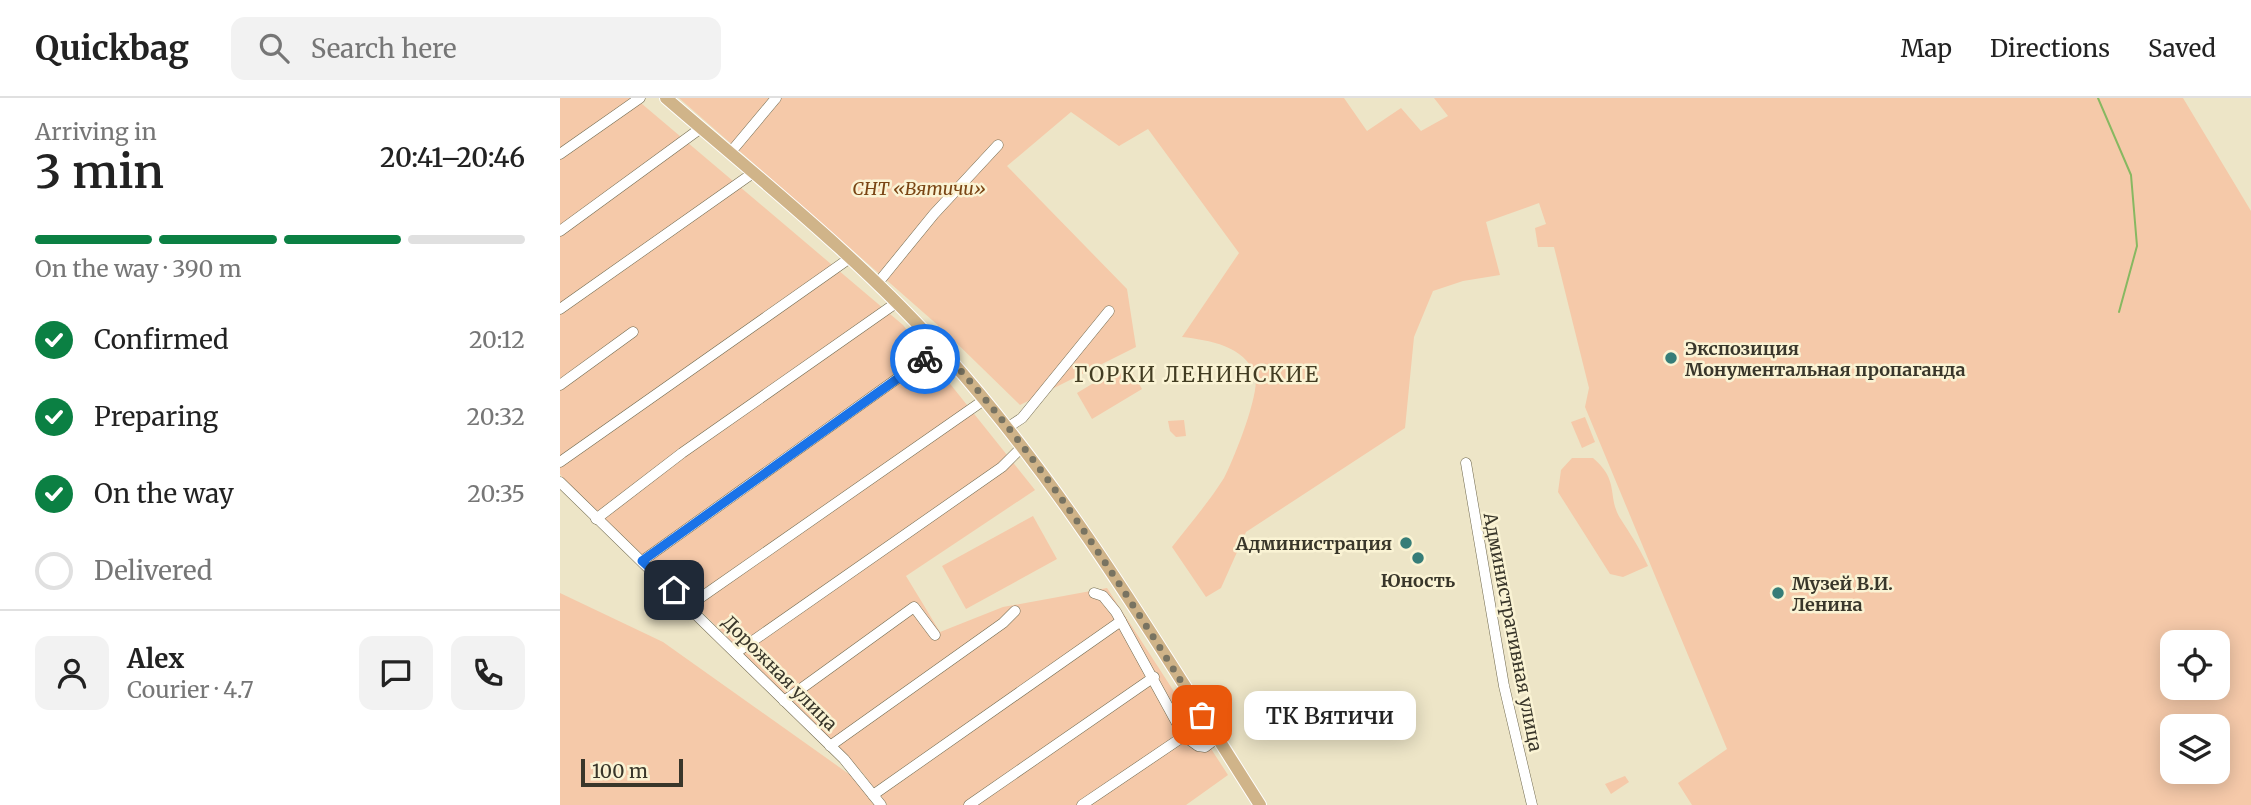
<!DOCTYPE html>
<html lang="en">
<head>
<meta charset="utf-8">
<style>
	:root { --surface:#fff; --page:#f2f2f2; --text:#222; --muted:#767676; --line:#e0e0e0; --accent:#0b8043 }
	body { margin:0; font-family:Merriweather,serif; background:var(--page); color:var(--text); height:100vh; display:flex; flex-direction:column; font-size:26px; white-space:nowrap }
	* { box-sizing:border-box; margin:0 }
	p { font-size:23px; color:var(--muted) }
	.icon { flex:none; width:38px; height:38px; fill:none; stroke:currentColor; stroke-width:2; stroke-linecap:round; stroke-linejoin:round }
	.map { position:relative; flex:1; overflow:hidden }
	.details { display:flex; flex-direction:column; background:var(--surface); width:560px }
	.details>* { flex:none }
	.fabs { position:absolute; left:1600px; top:532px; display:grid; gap:14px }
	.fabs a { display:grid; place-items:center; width:70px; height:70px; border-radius:14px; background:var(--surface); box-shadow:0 4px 18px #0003; font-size:35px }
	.scale { position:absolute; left:21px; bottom:18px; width:102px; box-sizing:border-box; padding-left:7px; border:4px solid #39362a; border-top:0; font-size:19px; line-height:24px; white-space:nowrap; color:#39362a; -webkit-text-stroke:5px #faf3d4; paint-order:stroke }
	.pin { position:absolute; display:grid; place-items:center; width:60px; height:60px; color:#fff; margin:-30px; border-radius:14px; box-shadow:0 4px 10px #0006 }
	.courier { position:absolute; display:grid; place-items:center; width:70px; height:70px; margin:-35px; border:5px solid #1a73e8; border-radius:50%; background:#fff; color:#222; box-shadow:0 2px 9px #0007 }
	.bubble { position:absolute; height:49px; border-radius:14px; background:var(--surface); box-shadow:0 4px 18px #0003; font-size:23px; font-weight:600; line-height:49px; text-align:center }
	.headline em { font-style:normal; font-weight:600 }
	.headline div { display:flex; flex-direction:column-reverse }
	.headline { display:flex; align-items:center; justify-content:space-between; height:119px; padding:0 35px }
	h1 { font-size:46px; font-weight:600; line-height:52px }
	.bar { display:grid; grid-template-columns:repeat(4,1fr); gap:10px 7px; align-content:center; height:84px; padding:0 35px }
	.bar i { height:9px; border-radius:5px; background:var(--line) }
	.bar .selected { background:var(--accent) }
	.bar p { grid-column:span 4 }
	.line { display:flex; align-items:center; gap:18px; padding:0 35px; border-top:2px solid var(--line) }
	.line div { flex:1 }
	.round { display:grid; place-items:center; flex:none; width:74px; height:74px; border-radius:14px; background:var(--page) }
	ol { padding:0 35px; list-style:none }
	li { display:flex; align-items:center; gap:21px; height:77px }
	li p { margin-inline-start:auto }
	li .icon { padding:7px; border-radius:50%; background:var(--accent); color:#fff; stroke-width:4 }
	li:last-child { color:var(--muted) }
	li i { width:38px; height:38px; border:4px solid var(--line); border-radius:50% }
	header { display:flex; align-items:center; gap:42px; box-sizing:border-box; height:98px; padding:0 35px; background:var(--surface); border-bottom:2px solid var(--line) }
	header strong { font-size:33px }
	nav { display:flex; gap:38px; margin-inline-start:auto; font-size:24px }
	.search { width:490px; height:63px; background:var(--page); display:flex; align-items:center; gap:18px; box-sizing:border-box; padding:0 24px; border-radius:14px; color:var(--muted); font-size:26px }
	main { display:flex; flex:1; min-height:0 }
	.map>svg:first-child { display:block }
</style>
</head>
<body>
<header>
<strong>Quickbag</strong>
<div class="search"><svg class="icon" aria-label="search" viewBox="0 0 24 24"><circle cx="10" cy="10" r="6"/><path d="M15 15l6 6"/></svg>Search here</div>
<nav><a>Map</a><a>Directions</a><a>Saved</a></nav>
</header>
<main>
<section class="details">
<div class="headline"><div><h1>3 min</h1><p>Arriving in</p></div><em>20:41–20:46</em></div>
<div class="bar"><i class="selected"></i><i class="selected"></i><i class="selected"></i><i></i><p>On the way · 390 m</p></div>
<ol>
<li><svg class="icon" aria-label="check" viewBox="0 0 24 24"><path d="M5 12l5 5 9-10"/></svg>Confirmed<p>20:12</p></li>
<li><svg class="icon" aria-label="check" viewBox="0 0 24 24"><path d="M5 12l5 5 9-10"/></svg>Preparing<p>20:32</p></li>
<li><svg class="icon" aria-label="check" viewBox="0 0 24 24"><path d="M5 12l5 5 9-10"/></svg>On the way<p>20:35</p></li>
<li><i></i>Delivered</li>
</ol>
<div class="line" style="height:126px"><a class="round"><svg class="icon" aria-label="person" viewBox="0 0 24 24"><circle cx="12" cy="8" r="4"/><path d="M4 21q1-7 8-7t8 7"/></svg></a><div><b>Alex</b><p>Courier · 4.7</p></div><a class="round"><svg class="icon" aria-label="chat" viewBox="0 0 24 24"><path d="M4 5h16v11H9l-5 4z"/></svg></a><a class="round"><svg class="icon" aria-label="phone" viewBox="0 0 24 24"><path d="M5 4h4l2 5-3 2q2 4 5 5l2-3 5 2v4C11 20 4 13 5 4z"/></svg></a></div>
</section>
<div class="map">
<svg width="1691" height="707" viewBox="0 0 1691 707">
	<rect width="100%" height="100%" fill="#ede5c7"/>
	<g fill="#f5c9a9" fill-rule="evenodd">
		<polygon points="0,0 75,0 343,227 475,392 346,478 380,534 443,509 547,490 668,677 626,707 327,707 301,673 129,501 14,395 0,376"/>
		<path d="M119 0H784L807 33 841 10 861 33 888 18 874 0H1623L1691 113V707H1132L1118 685 1167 651 1025 309 1029 290 994 149H978L975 130 986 126 979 105 926 124 940 177 903 183 873 193 854 239 845 330 686 434 661 490 646 499 612 449C629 427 649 404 664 380 673 363 701 294 695 277 685 248 649 242 622 239L679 155 588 31 559 48 511 14 447 68 567 191 576 249 460 307 380 229ZM1612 544H1657V590H1612ZM1612 628H1657V674H1612Z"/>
		<polygon points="567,265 582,291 532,321 517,295"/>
		<polygon points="1025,319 1035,344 1022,350 1011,324"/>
		<polygon points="624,322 626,338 616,339 610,333 608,323"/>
		<path d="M1012 360H1033C1060 383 1047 398 1060 420 1071 437 1079 449 1088 468L1063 479 1050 476 998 394 1001 372Z"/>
		<polygon points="473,418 497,461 406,511 382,468"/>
		<polygon points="0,495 103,544 303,686 318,707 0,707"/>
		<polygon points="1065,678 1069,684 1051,696 1045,686"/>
	</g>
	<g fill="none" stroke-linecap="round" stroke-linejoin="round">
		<polyline stroke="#87b861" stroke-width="2" points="1538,0 1571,77 1577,148 1559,214"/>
		<defs>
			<g id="minor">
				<polyline points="170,55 216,0"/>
				<polyline points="0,56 80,0"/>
				<polyline points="0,133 141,30"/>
				<polyline points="317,186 374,116 438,47"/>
				<polyline points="0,211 193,75"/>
				<polyline points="0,287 73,234"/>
				<polyline points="447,330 462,320 549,213"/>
				<polyline points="0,364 290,160"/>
				<polyline points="906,365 944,588 972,707"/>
				<polyline points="0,384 284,661 321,707"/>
				<polyline points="36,421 122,355 336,205"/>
				<polyline points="82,463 380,250"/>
				<polyline points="534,495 543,498 556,514 624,638 638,648 645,649 657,640"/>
				<polyline points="130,507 424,302"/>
				<polyline points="177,554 442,369 462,349"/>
				<polyline points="224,603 354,509 375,537"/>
				<polyline points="270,648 443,525 455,513"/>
				<polyline points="313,697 561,523"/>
				<polyline points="409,707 594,579"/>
				<polyline points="522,707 624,638"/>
			</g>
			<path id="major" d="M106 0C202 83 302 162 386 257 508 393 602 553 700 707"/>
		</defs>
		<use href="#minor" stroke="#716a4f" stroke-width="11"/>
		<use href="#major" stroke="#fff" stroke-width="14"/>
		<use href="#minor" stroke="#fff" stroke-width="10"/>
		<use href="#major" stroke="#d0b489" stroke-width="12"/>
	</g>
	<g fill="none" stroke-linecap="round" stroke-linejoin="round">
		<path stroke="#787361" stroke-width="7" stroke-dasharray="0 12.6" d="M365 261 380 250C482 359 563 490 642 617"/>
		<polyline stroke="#1a73e8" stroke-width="9" points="114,492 82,463 365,261"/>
	</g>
	<g fill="#367d78" stroke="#faf3d4" stroke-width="2.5">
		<circle cx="1111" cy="260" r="7"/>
		<circle cx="846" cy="445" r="7"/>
		<circle cx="858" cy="460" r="7"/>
		<circle cx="1218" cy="495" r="7"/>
	</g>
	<g text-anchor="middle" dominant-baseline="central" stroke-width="5" stroke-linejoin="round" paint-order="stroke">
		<g font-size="18" font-style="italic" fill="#7a4514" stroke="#faf3d4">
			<text x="359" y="90">СНТ «Вятичи»</text>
		</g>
		<g font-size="18" font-weight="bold" fill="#39362a" stroke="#faf3d4" text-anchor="start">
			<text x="1125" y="250">Экспозиция<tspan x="1125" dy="21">Монументальная пропаганда</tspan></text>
			<text x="832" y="445" text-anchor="end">Администрация</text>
			<text x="858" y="482" text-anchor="middle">Юность</text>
			<text x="1232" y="485">Музей В.И.<tspan x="1232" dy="21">Ленина</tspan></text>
		</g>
		<g font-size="18" fill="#39362a" stroke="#faf3d4">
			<text transform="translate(953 534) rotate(79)">Административная улица</text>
			<text transform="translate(220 575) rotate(45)">Дорожная улица</text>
		</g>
		<g font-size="21" letter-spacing="2" fill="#423c22" stroke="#faf3d4">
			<text x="637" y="276">ГОРКИ ЛЕНИНСКИЕ</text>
		</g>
	</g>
</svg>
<div class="fabs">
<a><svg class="icon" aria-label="locate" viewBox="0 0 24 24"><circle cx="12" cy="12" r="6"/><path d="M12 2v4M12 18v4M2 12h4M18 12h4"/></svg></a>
<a><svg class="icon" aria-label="layers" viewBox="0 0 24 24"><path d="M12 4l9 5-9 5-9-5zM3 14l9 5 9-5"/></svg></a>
</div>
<div class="scale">100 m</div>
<div class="pin" style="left:642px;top:617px;background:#ea580c"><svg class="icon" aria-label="bag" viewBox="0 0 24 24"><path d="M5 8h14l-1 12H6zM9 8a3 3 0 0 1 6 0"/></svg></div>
<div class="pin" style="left:114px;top:492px;background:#1f2937"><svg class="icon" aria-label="home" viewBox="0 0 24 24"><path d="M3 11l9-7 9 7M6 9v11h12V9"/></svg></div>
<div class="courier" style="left:365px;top:261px"><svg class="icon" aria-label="bike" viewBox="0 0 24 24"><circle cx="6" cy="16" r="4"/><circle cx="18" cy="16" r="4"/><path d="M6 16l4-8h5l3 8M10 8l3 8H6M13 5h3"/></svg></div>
<div class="bubble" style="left:684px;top:593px;width:172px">ТК Вятичи</div>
</div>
</main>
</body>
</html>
